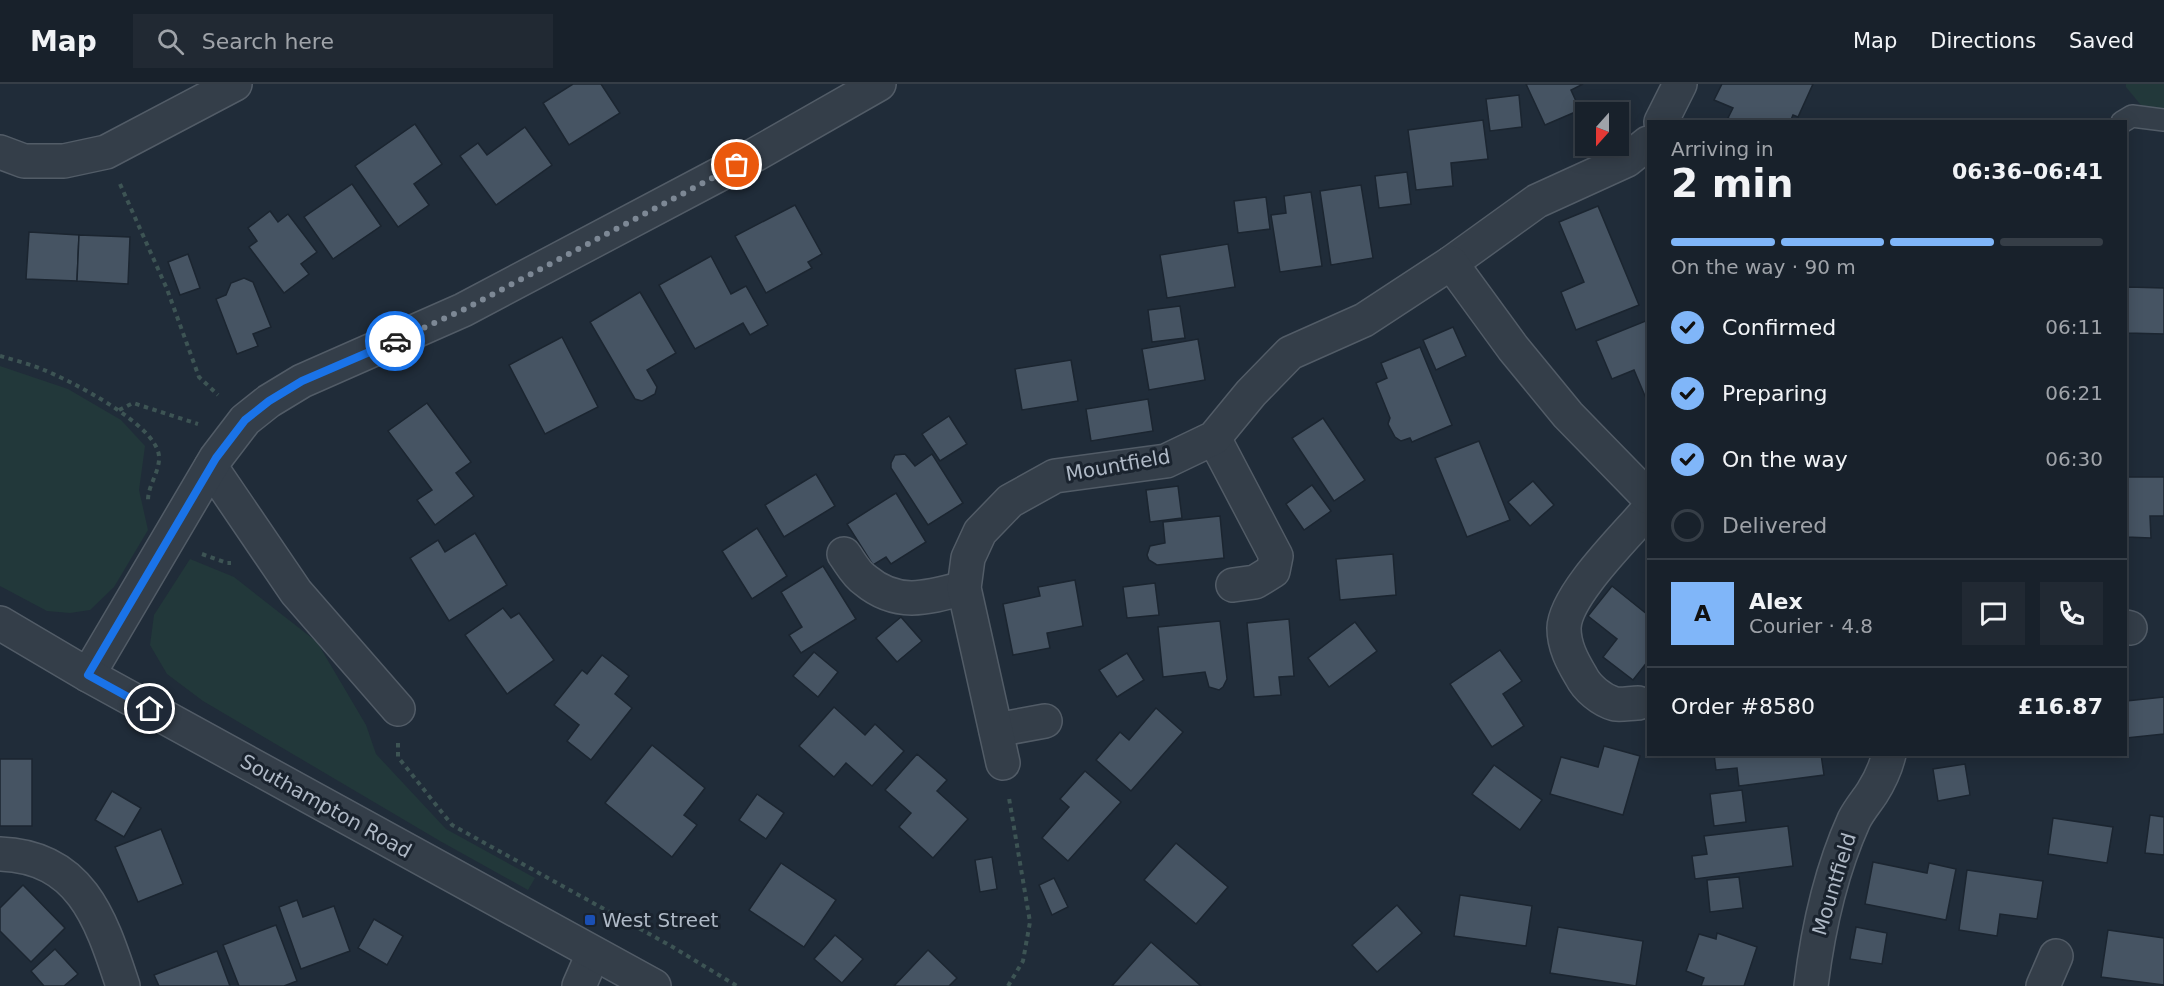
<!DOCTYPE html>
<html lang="en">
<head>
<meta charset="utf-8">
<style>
	:root { --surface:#18212b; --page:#212933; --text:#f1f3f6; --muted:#9fa3a9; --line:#363e47; --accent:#80b6f9 }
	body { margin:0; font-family:"DejaVu Sans",sans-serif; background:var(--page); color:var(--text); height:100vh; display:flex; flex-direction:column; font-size:22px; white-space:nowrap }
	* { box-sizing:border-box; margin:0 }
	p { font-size:20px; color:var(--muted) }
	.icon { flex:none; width:33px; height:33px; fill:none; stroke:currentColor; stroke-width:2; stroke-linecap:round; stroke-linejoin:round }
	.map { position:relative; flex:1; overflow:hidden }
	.drawer { position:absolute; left:1647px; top:36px; width:480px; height:636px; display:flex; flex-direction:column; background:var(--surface); border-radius:0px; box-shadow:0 3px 15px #0003,0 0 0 2px var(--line) }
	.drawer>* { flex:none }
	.needle { width:39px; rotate:201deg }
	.tools { position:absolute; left:1575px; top:18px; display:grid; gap:12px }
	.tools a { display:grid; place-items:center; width:54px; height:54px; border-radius:0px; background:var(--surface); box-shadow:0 3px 15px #0003,0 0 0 2px var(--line); font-size:30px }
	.pin { position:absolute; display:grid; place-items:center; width:51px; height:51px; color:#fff; margin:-26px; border:3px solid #fff; border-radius:50%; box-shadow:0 2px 6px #0007 }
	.courier { position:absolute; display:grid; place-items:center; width:60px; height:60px; margin:-30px; border:4px solid #1a73e8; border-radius:50%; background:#fff; color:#222; box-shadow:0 2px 8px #0007 }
	.headline em { font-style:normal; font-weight:700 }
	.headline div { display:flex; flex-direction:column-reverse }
	.headline { display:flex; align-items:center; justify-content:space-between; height:102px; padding:0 24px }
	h1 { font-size:39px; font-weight:700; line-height:45px }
	.bar { display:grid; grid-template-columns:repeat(4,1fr); gap:9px 6px; align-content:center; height:72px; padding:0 24px }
	.bar i { height:8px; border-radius:4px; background:var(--line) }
	.bar .selected { background:var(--accent) }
	.bar p { grid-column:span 4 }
	.line { display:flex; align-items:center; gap:15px; padding:0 24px; border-top:2px solid var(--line) }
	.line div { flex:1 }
	.round { display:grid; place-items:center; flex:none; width:63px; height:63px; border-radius:0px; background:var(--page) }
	ol { padding:0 24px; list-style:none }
	li { display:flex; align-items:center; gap:18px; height:66px }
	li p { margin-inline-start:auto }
	li .icon { padding:6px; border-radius:50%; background:var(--accent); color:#111; stroke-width:4 }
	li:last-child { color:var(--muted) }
	li i { width:33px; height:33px; border:3px solid var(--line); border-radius:50% }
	header { display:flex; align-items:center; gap:36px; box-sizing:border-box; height:84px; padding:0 30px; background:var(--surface); border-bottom:2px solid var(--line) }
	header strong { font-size:28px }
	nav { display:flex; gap:33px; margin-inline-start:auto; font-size:21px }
	.search { width:420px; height:54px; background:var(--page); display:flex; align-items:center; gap:15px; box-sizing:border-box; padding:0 21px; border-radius:0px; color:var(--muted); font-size:22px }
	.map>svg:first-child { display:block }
</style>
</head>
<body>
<header>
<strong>Map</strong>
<div class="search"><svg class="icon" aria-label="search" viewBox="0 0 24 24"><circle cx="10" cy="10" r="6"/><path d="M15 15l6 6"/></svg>Search here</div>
<nav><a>Map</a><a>Directions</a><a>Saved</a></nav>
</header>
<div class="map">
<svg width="2164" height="902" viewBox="0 0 2164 902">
	<rect width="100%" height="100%" fill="#202c39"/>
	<g fill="#22383a">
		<polygon points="2126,0 2164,0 2164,49 2126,3"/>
		<polygon points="0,282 68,305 121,336 145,362 139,406 148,446 114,503 90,526 70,529 47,527 0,502"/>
		<polygon points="190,475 234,493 317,558 366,641 376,670 446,745 535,794 528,806 440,757 203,617 167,590 150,561 154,531"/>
	</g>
	<g fill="#465463" stroke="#1b2530" stroke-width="1.5">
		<polygon points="573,0 601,0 620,29 569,61 543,19"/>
		<polygon points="1526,0 1583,0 1571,6 1580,26 1545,41"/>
		<polygon points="1722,0 1813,0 1798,33 1793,31 1790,38 1737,38 1728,34 1733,24 1714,16"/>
		<polygon points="1519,11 1522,43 1490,47 1486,15"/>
		<polygon points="1483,36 1488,75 1451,79 1453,102 1416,106 1408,46"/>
		<polygon points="415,40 442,80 414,100 429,121 398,143 355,82"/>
		<polygon points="525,43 552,81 496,121 460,72 478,59 487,71"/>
		<polygon points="1407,88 1411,120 1379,124 1375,92"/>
		<polygon points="352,100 381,142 333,175 304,133"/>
		<polygon points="1361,101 1373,174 1331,181 1320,107"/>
		<polygon points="1311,108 1322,182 1280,188 1271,131 1286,129 1284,112"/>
		<polygon points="1266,113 1270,145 1238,149 1234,117"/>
		<polygon points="795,121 822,170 808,178 812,184 766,209 735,152"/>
		<polygon points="1598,122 1639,221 1576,246 1561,208 1584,198 1559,138"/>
		<polygon points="270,127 278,138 288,130 317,168 301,180 309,190 284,209 249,163 257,157 248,144"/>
		<polygon points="29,148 79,151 77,197 26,195"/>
		<polygon points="79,151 130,153 128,200 77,197"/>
		<polygon points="1228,160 1235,203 1167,214 1160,171"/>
		<polygon points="188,170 200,204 180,211 168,178"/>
		<polygon points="711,172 731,210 746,202 768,241 750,251 743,239 695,265 659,201"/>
		<polygon points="244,194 253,198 271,243 253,250 258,262 237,270 216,215 226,211 231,199"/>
		<polygon points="2128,203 2164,204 2164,250 2127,249"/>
		<polygon points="640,208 676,269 647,286 657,303 655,310 642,317 635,315 590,238"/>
		<polygon points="1180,222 1185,254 1152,258 1148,226"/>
		<polygon points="1648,236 1648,319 1634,286 1612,295 1596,257"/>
		<polygon points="1453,243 1466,272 1436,286 1423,256"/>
		<polygon points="562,253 598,323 545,350 509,281"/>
		<polygon points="1198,255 1205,296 1149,306 1142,265"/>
		<polygon points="1420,263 1452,341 1412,358 1410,354 1401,357 1395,353 1388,340 1390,334 1376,299 1387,294 1381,279"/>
		<polygon points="1071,276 1078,317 1022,326 1015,285"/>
		<polygon points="1148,315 1153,347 1091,357 1086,325"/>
		<polygon points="427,319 471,378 456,389 474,412 435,441 417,416 432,406 388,347"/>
		<polygon points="949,332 967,360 940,377 922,350"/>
		<polygon points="1323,334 1365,396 1334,417 1292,354"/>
		<polygon points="1479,357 1510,436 1467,453 1435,374"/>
		<polygon points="905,370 915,382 932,370 963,419 928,441 891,384 891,379 895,371"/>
		<polygon points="816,390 835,422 784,453 765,421"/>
		<polygon points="2126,393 2164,393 2164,432 2150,432 2151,454 2126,453"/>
		<polygon points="1533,397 1554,421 1530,442 1508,418"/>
		<polygon points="1312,401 1331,427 1304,446 1286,420"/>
		<polygon points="1178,402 1182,434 1150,438 1146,406"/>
		<polygon points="896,409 926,458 891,480 886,473 873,481 847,440"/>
		<polygon points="1220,432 1224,474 1157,481 1149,476 1147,471 1150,462 1165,459 1163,438"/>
		<polygon points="757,444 787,492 752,515 722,467"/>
		<polygon points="475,449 507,501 449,537 410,474 438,456 445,468"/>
		<polygon points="1393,470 1396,511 1340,516 1336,475"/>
		<polygon points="823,482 856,535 801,569 789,551 802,543 781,508"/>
		<polygon points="1075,496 1083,542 1047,549 1050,564 1013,571 1003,520 1040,512 1038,503"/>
		<polygon points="1155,499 1159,531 1127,534 1123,503"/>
		<polygon points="1612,502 1648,531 1648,577 1633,596 1603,573 1617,555 1588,532"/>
		<polygon points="503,524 511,534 519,529 554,576 507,610 465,551"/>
		<polygon points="901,533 922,557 897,578 876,554"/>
		<polygon points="1289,535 1294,592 1279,593 1281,611 1254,613 1247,539"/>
		<polygon points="1220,537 1227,595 1223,603 1219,606 1209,603 1205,588 1163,593 1158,543"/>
		<polygon points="1355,538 1377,567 1329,603 1308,574"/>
		<polygon points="1500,566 1522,597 1503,610 1524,642 1492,663 1450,600"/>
		<polygon points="814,568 838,588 818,613 793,592"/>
		<polygon points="1127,569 1144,596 1117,613 1099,586"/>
		<polygon points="602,571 629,592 615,610 632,624 591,676 567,657 579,641 554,621 582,586 587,590"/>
		<polygon points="2164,613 2164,650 2126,654 2126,617"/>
		<polygon points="834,623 865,651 875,640 904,667 872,702 846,679 834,693 799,662"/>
		<polygon points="1156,624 1183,648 1131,707 1096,676 1120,648 1129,656"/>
		<polygon points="652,661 705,704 684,731 697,741 672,773 605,719"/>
		<polygon points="1604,662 1640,672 1623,731 1550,710 1561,673 1598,683"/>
		<polygon points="917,670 947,696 937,707 968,735 933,774 899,743 911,729 885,706"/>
		<polygon points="1714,670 1821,670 1824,691 1739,702 1737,684 1716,686"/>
		<rect x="0" y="675" width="32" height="67"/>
		<polygon points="1965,680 1970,711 1938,717 1933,685"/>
		<polygon points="1494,681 1542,716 1520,746 1472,710"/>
		<polygon points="1085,687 1121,718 1068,777 1042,754 1069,723 1060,715"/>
		<polygon points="1742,706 1746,738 1714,742 1710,710"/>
		<polygon points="112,707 141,724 124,753 95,736"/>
		<polygon points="757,710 784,729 766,755 739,736"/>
		<polygon points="2150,731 2164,733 2164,771 2145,769"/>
		<polygon points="2053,734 2113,743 2107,779 2048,770"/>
		<polygon points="1788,742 1793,782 1695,795 1692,772 1707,770 1704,752"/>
		<polygon points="161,745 183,800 138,818 115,763"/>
		<polygon points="1176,759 1228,803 1196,840 1144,796"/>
		<polygon points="992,773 997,805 980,808 975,776"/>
		<polygon points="1873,778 1927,789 1929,779 1956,785 1946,836 1865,820"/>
		<polygon points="781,779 836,816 804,863 749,826"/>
		<polygon points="1967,786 2043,797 2037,835 2000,830 1997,852 1959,846"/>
		<polygon points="1739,793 1743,824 1710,828 1707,796"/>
		<polygon points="1054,794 1068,823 1052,831 1039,801"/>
		<polygon points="23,801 65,844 31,878 0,847 0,824"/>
		<polygon points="1460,811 1532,822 1526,862 1454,852"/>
		<polygon points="297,816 303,833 334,822 350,867 301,885 279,823"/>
		<polygon points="1397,821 1422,849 1377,888 1352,861"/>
		<polygon points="374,835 403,852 387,881 358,864"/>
		<polygon points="276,841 297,897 284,902 239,902 223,861"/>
		<polygon points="1558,843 1643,857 1636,902 1550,889"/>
		<polygon points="1856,843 1887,849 1882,880 1850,875"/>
		<polygon points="2108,846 2164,854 2164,901 2101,893"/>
		<polygon points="1717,849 1757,863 1744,902 1701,902 1704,894 1686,887 1699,850 1716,855"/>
		<polygon points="835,851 863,875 842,899 814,875"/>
		<polygon points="1151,858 1201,902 1112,902"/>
		<polygon points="55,865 78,890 64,902 44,902 31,887"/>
		<polygon points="928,866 957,894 949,902 894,902"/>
		<polygon points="217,867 230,902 159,902 154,891"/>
	</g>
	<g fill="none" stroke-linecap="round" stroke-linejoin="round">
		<defs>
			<polyline id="service" points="2122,38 2132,32 2164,36"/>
			<g id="minor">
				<polyline points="1661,38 1680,0"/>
				<polyline points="0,68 24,77 64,77 106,68 235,0"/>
				<polyline points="1451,179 1537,117 1627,76 1648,59"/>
				<polyline points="1214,354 1276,472 1273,487 1255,498 1233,501"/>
				<polyline points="211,383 296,508 398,625"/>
				<path d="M844 470C850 478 856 490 865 496 897 523 927 514 964 504"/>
				<polyline points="2126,543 2130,544"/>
				<polyline points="88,591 216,374 245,336 269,317 302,297 463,226 737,81 879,0"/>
				<path d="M1638 619C1631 619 1622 621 1615 620 1601 616 1587 604 1581 592 1572 577 1564 562 1564 544 1565 511 1626 452 1648 426"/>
				<polyline points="996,646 1045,637"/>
				<polyline points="1003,679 964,504 968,474 980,448 1010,417 1055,392 1166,377 1214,354 1251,309 1290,269 1364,236 1451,179 1513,264 1568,331 1648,413"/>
				<path d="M0 770C82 773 101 836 123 902"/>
				<polyline points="579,902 593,870"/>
				<path d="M1811 902C1818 845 1830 789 1854 736 1859 726 1866 718 1872 709 1879 698 1886 683 1889 670"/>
				<polyline points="2043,902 2056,872"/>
			</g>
			<polyline id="tertiary" points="0,539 88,591 654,902"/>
		</defs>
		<use href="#service" stroke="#525c67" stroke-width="24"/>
		<use href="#minor" stroke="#525c67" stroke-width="36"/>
		<use href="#tertiary" stroke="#525c67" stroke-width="36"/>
		<g stroke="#3d5454" stroke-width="4" stroke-dasharray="4.5 4.5" stroke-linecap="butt">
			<polyline points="120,100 167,205 199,293 218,311"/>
			<path d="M0 272C14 276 30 280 44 286 71 297 156 340 159 372 160 388 148 401 148 416"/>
			<polyline points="119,326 133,319 198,340"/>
			<polyline points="202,470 227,479 231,479"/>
			<polyline points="398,659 398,673 452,741 671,862 737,902"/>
			<polyline points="1008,902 1023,877 1030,838 1009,714"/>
		</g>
		<use href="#service" stroke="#343e49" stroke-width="21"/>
		<use href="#minor" stroke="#343e49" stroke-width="33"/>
		<use href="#tertiary" stroke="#343e49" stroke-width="33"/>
	</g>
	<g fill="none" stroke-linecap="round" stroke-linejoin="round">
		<polyline stroke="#7d8895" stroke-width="6" stroke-dasharray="0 10.8" points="395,257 463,226 737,81"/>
		<polyline stroke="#1a73e8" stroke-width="8" points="150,625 88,591 216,374 245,336 269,317 302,297 395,257"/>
	</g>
	<rect fill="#1a4fb4" stroke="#1a232e" stroke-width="2" x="584" y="830" width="12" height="12" rx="3"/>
	<g text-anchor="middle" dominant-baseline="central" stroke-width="6" stroke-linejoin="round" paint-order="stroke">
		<g font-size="20" fill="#afb9c6" stroke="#1a232e">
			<text transform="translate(1118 381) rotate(-10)">Mountfield</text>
			<text transform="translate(326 722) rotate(29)">Southampton Road</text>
			<text transform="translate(1834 800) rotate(-73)">Mountfield</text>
		</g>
		<g font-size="20" fill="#afb9c6" stroke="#1a232e" text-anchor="start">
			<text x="602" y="836">West Street</text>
		</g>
	</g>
</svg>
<div class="tools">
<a><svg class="needle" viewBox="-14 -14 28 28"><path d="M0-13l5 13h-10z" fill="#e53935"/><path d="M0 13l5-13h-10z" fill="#9fa3a9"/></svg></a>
</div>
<div class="pin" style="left:737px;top:81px;background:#ea580c"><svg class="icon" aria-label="bag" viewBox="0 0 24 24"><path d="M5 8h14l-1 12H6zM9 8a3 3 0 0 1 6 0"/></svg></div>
<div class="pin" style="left:150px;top:625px;background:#1f2937"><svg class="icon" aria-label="home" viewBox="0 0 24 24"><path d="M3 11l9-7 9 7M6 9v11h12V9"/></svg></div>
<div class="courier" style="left:395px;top:257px"><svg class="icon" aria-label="car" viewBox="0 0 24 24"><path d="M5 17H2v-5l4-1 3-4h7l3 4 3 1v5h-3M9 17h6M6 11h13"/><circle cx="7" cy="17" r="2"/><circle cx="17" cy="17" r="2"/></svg></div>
<section class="drawer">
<div class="headline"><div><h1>2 min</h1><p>Arriving in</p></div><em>06:36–06:41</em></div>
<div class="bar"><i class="selected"></i><i class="selected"></i><i class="selected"></i><i></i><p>On the way · 90 m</p></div>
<ol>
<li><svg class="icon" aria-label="check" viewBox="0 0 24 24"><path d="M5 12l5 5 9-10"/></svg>Confirmed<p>06:11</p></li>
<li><svg class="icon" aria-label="check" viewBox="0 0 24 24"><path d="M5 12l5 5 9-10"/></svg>Preparing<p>06:21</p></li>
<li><svg class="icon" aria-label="check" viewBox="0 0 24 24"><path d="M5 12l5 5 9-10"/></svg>On the way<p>06:30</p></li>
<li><i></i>Delivered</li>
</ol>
<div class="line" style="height:108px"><b class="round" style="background:var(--accent);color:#111">A</b><div><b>Alex</b><p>Courier · 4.8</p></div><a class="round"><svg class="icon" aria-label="chat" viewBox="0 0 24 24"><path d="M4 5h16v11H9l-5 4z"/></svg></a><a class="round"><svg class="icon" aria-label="phone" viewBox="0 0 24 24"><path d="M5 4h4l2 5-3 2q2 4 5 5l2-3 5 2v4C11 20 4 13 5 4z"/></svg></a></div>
<div class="line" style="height:78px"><div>Order #8580</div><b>£16.87</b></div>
</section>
</div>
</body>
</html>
